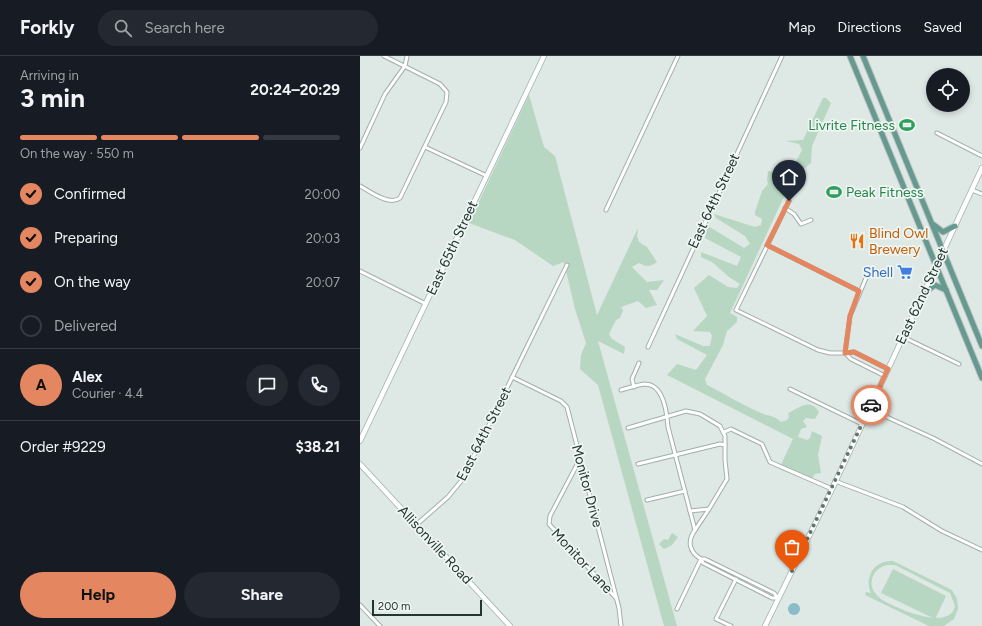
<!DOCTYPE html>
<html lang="en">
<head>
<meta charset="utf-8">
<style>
	:root { --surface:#171b24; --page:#242831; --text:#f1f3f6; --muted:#9ea1a6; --line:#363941; --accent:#e48660 }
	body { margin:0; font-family:Figtree,sans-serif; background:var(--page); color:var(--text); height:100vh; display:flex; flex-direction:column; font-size:15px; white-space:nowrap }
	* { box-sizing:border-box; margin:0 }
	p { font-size:13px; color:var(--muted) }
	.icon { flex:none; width:22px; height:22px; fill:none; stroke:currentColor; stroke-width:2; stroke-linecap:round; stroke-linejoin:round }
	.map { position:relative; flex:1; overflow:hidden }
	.side { display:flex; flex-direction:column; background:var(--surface); width:360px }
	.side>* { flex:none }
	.buttons { position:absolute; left:566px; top:12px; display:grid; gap:8px }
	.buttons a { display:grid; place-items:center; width:44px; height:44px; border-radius:50%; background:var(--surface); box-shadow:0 2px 6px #0003; font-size:20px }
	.scale { position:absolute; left:12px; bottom:10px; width:110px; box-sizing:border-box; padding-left:4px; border:2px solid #213631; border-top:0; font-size:11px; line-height:14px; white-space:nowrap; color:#213631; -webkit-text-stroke:3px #eef5f2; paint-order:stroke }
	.pin { position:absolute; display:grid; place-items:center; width:34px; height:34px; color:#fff; margin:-41px -17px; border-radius:50% 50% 50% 0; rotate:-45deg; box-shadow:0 0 4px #0007 }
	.pin .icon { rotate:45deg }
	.courier { position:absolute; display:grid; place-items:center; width:40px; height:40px; margin:-20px; border:3px solid #e48660; border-radius:50%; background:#fff; color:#222; box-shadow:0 1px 5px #0007 }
	.headline em { font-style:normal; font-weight:700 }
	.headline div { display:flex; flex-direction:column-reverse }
	.headline { display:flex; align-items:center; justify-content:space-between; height:68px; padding:0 20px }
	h1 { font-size:26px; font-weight:700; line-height:30px }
	.bar { display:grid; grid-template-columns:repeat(4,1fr); gap:6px 4px; align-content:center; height:48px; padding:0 20px }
	.bar i { height:5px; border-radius:3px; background:var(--line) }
	.bar .selected { background:var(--accent) }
	.bar p { grid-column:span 4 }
	.line { display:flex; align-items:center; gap:10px; padding:0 20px; border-top:1px solid var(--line) }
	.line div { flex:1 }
	.round { display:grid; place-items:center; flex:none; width:42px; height:42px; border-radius:21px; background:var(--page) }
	ol { padding:0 20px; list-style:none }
	li { display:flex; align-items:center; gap:12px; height:44px }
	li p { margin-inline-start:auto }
	li .icon { padding:4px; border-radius:50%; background:var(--accent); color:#111; stroke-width:4 }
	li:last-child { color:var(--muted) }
	li i { width:22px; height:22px; border:2px solid var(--line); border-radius:50% }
	.button { display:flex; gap:8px; margin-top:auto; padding:8px 20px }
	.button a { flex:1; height:46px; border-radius:24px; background:var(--accent); color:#111; font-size:16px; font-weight:700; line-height:46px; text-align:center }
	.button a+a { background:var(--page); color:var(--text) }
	header { display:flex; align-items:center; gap:24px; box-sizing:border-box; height:56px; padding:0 20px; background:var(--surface); border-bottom:1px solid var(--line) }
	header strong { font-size:19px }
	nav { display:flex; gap:22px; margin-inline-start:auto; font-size:14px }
	.search { width:280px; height:36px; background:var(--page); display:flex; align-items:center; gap:10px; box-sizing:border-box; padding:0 14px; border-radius:22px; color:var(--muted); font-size:15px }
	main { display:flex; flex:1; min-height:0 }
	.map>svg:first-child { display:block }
</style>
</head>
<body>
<header>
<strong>Forkly</strong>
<div class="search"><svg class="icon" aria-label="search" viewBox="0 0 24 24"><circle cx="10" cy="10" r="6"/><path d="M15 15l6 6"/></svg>Search here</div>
<nav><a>Map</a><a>Directions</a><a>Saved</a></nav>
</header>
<main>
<section class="side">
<div class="headline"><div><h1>3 min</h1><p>Arriving in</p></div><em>20:24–20:29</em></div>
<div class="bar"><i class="selected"></i><i class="selected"></i><i class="selected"></i><i></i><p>On the way · 550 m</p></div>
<ol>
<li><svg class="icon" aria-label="check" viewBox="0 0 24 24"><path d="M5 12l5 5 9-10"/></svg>Confirmed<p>20:00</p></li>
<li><svg class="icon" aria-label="check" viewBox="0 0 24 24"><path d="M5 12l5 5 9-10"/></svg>Preparing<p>20:03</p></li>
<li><svg class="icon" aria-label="check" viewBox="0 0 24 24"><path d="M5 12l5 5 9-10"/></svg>On the way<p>20:07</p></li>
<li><i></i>Delivered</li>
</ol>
<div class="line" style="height:72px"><b class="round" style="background:var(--accent);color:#111">A</b><div><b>Alex</b><p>Courier · 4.4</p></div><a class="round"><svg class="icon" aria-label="chat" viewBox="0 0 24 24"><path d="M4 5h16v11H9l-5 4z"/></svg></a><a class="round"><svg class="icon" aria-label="phone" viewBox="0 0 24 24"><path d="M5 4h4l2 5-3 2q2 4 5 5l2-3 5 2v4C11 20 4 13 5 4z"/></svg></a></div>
<div class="line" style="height:52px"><div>Order #9229</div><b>$38.21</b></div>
<div class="button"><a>Help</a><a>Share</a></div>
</section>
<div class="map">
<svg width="622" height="570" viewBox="0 0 622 570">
	<rect width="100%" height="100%" fill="#dee8e4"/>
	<g fill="#b8d7c2" fill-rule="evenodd">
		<path d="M169 39 184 91 195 100 237 259 278 172 277 180 279 186 287 191 297 206C290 211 287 211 279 207L272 211 287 226 304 224 297 234H289L297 249 286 252 278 245 261 251 263 254 260 262 256 264 249 278 252 283 265 291 264 298 238 285 317 570H304L238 329 220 313 221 299 226 287 215 253 204 206 193 210 155 184 109 167Z"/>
		<path d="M463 42H466L471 47 452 90 451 107 440 116 443 120 441 123 433 121 370 257 377 261V266L367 275 363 289 345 323 347 329C365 338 382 349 401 357 408 360 416 360 421 366L427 364 429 361 428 357C439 352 450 341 459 356L455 363 446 362 443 365 447 371 441 373 438 381 447 384 450 382 452 375 462 380 458 399 461 417 455 418 450 425 419 413 433 383 307 319 317 308 336 314 347 299 317 283 315 278 343 290H350L352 280 350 276 333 275 347 260 334 232 349 219 368 231 377 232 380 228 369 221 352 206 341 201V196L377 210 381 201 345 182 348 170 384 192 390 188 385 180 356 162 354 158 395 171 401 169 402 163 395 159V156L402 135 408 128 407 124 408 115C431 119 432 113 442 94L439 88 426 85 443 84Z"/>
		<polygon points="312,477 318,481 312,489 304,493 299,488 304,483 308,484"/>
		<path d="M533 505 592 534 597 543 598 553 594 563 584 570H569L505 539 506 536 511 537C504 521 514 504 533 505ZM527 509H535L590 537 595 550C592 570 557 560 541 553 533 549 520 545 515 537 507 526 514 512 527 509Z"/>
		<polygon points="533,513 586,540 575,563 521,537"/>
	</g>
	<circle fill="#8abcc9" cx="434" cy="553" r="6"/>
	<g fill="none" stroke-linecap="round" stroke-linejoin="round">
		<defs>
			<g id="street">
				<polyline points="577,77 622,100"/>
				<polyline points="65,91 127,120"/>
				<polyline points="0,92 25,38 45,10 47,0"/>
				<path d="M0 130C11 136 29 150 40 142L86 46 87 36 80 28 24 0"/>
				<polyline points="612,134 622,138"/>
				<polyline points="429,145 376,254 458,294 470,297 485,297 490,260 509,215"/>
				<polyline points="425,152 434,158 441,168 451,164"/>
				<polyline points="246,154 318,0"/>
				<polyline points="407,189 499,235"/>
				<polyline points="0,215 66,248"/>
				<polyline points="543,281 599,308"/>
				<polyline points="288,291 422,0"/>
				<polyline points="525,320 491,303 485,297 494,296 528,313"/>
				<polyline points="152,321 201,345 207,351 259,552 261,570"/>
				<polyline points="274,331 272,323 279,307"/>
				<polyline points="430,333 502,368"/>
				<path d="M261 334C268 332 277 329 285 328 304 328 307 357 308 371L335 474C327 485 329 496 341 503L317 553"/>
				<polyline points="509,353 573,382 622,408"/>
				<polyline points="268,372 326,355 340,358 360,370 365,380 365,404 367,423 349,453 330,455"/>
				<polyline points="364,376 371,373 402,388 410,406 472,433"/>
				<polyline points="220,403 190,460 189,468 256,542"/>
				<polyline points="278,408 360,388 365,389"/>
				<polyline points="475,425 543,451 582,475 622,494"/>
				<polyline points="287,444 325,435"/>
				<polyline points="56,469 88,441 102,424 207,209"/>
				<polyline points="335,474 349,453"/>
				<polygon points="341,503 345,503 414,537 418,542 412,542 343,507"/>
				<polyline points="0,549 20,570"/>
				<polyline points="371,570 356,563 376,523"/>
			</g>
			<g id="secondary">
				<polyline points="0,385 184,0"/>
				<polyline points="0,408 150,570"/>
				<polyline points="405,570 472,433 622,112"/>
			</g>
			<g id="primary">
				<polyline points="490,0 622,322"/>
				<polyline points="503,0 622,290"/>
				<polyline points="574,169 583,176 595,170"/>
				<polyline points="563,238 575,229 586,234"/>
			</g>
		</defs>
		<use href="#street" stroke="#a2afab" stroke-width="5"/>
		<use href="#secondary" stroke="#9eb3ac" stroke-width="6"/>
		<use href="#primary" stroke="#bcc3c1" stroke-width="7"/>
		<use href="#street" stroke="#fff" stroke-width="3"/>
		<use href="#secondary" stroke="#fff" stroke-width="4.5"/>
		<use href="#primary" stroke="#66998f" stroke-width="5"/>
	</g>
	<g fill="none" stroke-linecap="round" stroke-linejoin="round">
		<polyline stroke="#637470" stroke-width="4" stroke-dasharray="0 7.2" points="432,515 511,349"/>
		<polyline stroke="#e48660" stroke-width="5" points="429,145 407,189 499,235 490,260 485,297 494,296 528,313 511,349"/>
	</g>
	<defs>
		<symbol id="stadium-bare" viewBox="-9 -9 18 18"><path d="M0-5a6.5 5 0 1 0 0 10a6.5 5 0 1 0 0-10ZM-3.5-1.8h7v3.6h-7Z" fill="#2e9e5b" stroke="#eef5f2" stroke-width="2.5" paint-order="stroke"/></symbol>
		<symbol id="restaurant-bare" viewBox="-9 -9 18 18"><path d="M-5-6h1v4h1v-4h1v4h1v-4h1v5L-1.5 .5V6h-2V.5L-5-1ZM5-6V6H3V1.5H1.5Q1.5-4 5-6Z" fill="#e8710a" stroke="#eef5f2" stroke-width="2.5" paint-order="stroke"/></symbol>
		<symbol id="supermarket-bare" viewBox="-9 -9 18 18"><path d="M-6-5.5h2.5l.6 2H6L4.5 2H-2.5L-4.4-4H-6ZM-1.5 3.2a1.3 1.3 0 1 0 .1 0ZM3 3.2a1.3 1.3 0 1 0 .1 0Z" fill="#3f7fe0" stroke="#eef5f2" stroke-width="2.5" paint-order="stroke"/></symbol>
	</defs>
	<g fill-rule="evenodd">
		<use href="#stadium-bare" x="536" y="58" width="22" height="22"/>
		<use href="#stadium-bare" x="463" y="125" width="22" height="22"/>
		<use href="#restaurant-bare" x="486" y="174" width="22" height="22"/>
		<use href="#supermarket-bare" x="534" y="205" width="22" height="22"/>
	</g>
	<g text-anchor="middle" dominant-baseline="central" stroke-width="3.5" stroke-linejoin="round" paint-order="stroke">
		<g font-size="14" fill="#27864d" stroke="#eef5f2" text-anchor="end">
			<text x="535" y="69">Livrite Fitness</text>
			<text x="486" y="136" text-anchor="start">Peak Fitness</text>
		</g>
		<g font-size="14" fill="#213631" stroke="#eef5f2">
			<text transform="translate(354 145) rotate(-65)">East 64th Street</text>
			<text transform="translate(92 192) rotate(-65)">East 65th Street</text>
			<text transform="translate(562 240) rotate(-65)">East 62nd Street</text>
			<text transform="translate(124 378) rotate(-63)">East 64th Street</text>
			<text transform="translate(227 430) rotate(75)">Monitor Drive</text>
			<text transform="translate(75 489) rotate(47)">Allisonville Road</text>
			<text transform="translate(222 505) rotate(47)">Monitor Lane</text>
		</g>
		<g font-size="14" fill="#c56008" stroke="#eef5f2" text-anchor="start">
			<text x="509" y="177">Blind Owl<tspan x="509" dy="16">Brewery</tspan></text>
		</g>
		<g font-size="14" fill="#366cbe" stroke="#eef5f2" text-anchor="end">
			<text x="533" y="216">Shell</text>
		</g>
	</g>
</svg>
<div class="buttons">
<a><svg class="icon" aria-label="locate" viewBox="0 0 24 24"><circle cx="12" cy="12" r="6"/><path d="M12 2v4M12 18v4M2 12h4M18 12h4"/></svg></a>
</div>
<div class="scale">200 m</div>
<div class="pin" style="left:432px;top:515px;background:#ea580c"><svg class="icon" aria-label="bag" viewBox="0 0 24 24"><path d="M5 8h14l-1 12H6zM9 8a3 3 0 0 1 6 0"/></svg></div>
<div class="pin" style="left:429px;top:145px;background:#1f2937"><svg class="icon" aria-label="home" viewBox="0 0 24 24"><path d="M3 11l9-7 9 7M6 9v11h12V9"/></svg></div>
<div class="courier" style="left:511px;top:349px"><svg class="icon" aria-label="car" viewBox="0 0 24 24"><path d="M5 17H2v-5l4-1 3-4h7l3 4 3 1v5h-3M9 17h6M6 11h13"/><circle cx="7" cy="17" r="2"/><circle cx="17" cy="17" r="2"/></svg></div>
</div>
</main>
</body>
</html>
